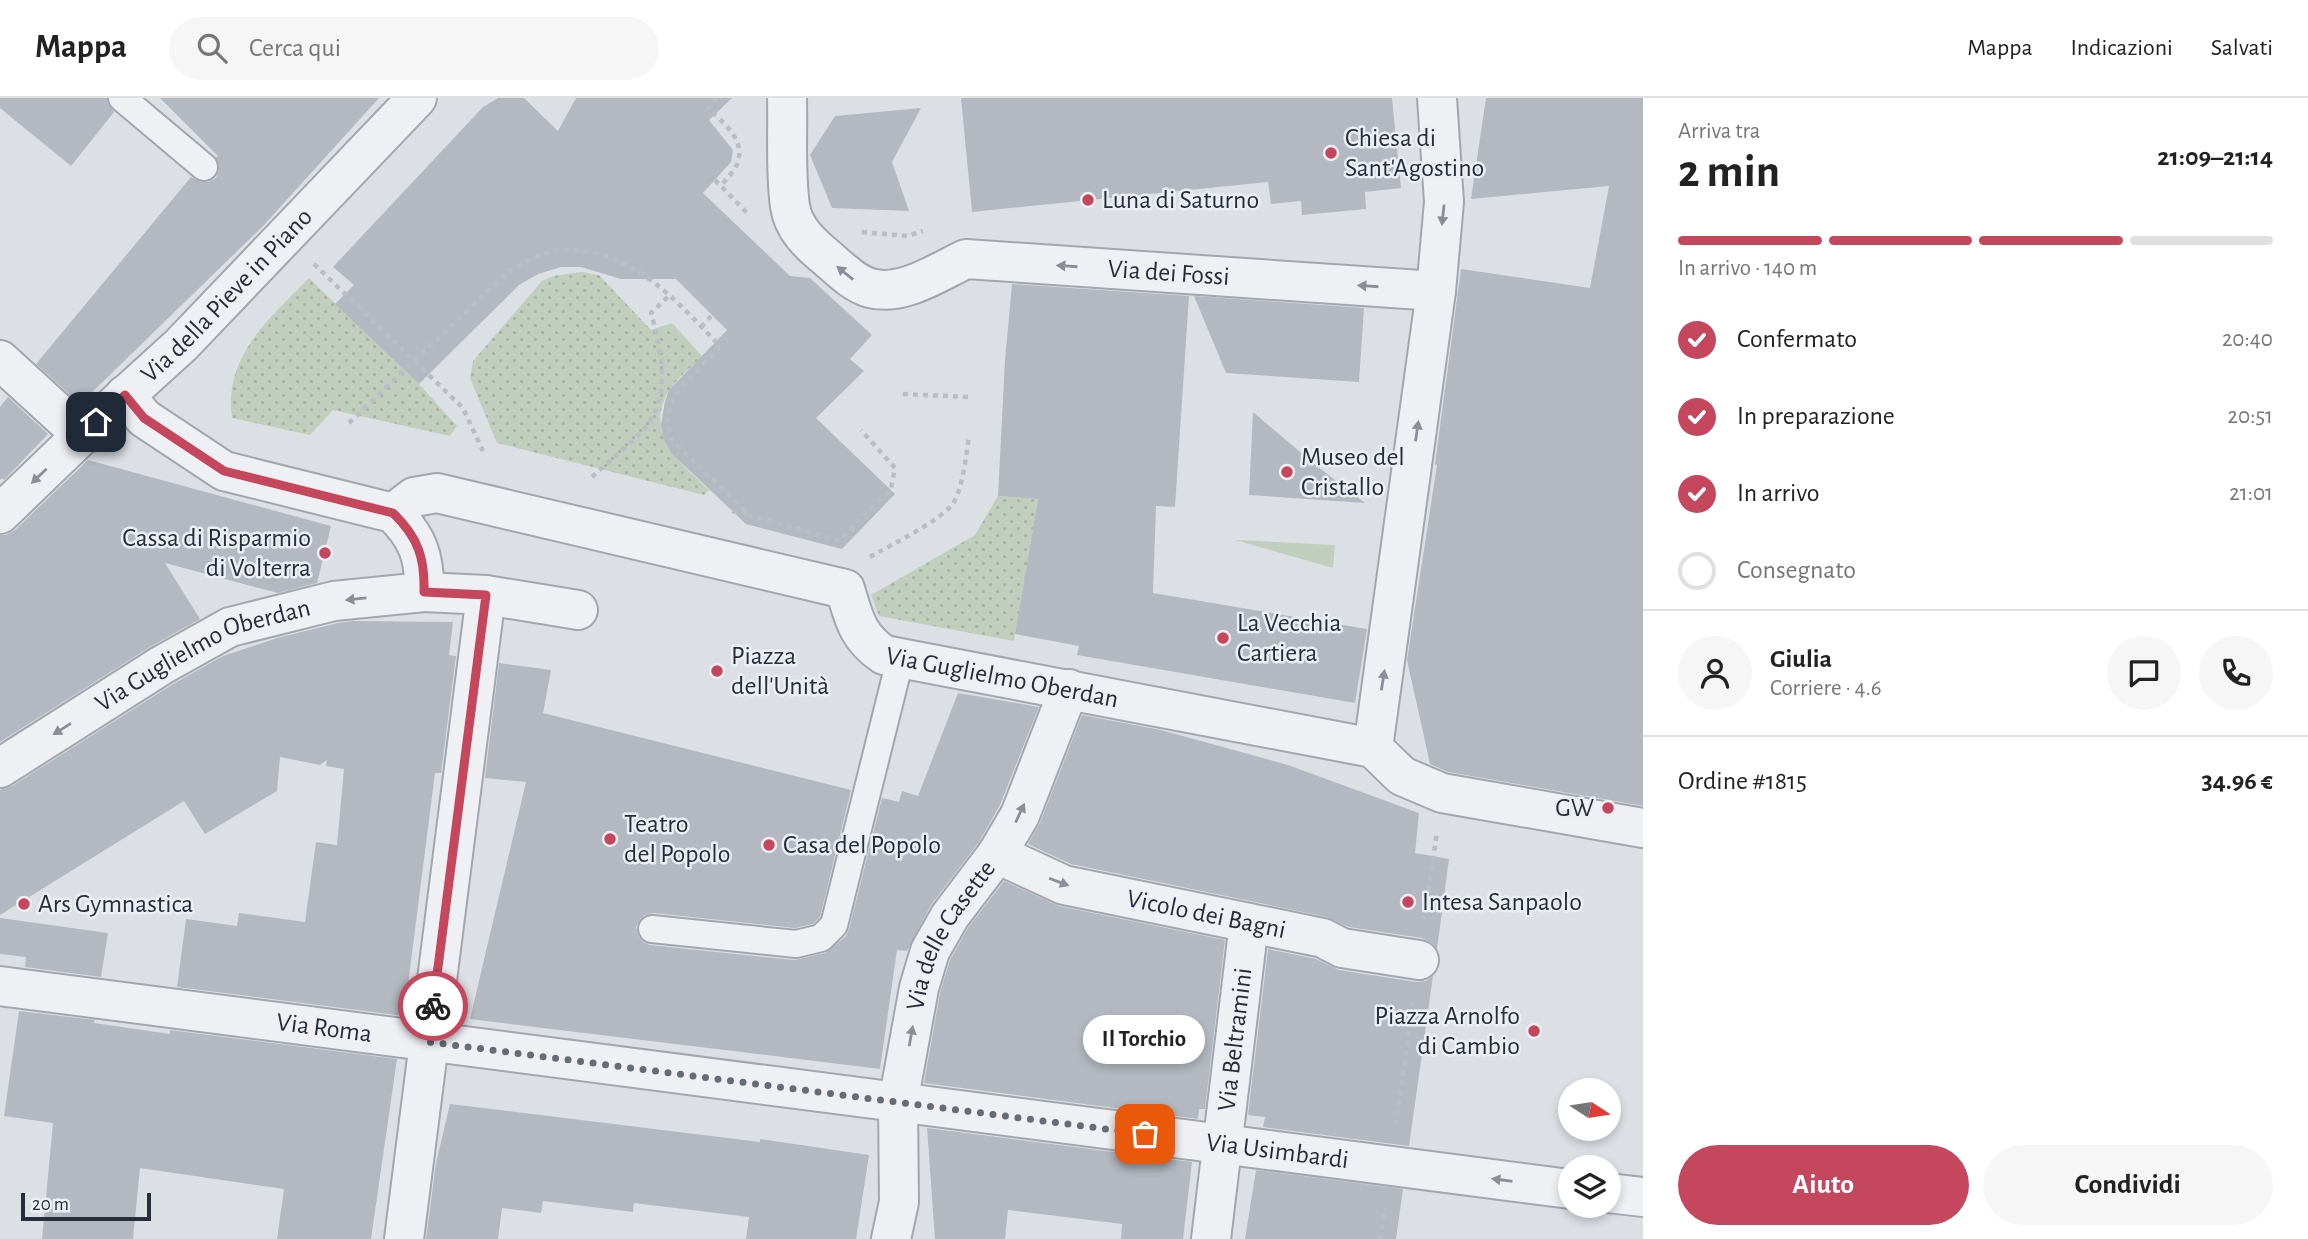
<!DOCTYPE html>
<html lang="it">
<head>
<meta charset="utf-8">
<style>
	:root { --surface:#fff; --page:#f6f6f6; --text:#222; --muted:#767676; --line:#e0e0e0; --accent:#c4475d }
	body { margin:0; font-family:"Alegreya Sans",sans-serif; background:var(--page); color:var(--text); height:100vh; display:flex; flex-direction:column; font-size:26px; white-space:nowrap }
	* { box-sizing:border-box; margin:0 }
	p { font-size:23px; color:var(--muted) }
	.icon { flex:none; width:38px; height:38px; fill:none; stroke:currentColor; stroke-width:2; stroke-linecap:round; stroke-linejoin:round }
	.map { position:relative; flex:1; overflow:hidden }
	.sheet { display:flex; flex-direction:column; background:var(--surface); width:665px }
	.sheet>* { flex:none }
	.needle { width:46px; rotate:102deg }
	.fabs { position:absolute; left:1558px; top:980px; display:grid; gap:14px }
	.fabs a { display:grid; place-items:center; width:63px; height:63px; border-radius:50%; background:var(--surface); box-shadow:0 4px 10px #0003; font-size:35px }
	.scale { position:absolute; left:21px; bottom:18px; width:130px; box-sizing:border-box; padding-left:7px; border:4px solid #272e3a; border-top:0; font-size:19px; line-height:24px; white-space:nowrap; color:#272e3a; -webkit-text-stroke:5px #ebeff3; paint-order:stroke }
	.pin { position:absolute; display:grid; place-items:center; width:60px; height:60px; color:#fff; margin:-30px; border-radius:14px; box-shadow:0 4px 10px #0006 }
	.courier { position:absolute; display:grid; place-items:center; width:70px; height:70px; margin:-35px; border:5px solid #c4475d; border-radius:50%; background:#fff; color:#222; box-shadow:0 2px 9px #0007 }
	.bubble { position:absolute; height:49px; border-radius:24px; background:var(--surface); box-shadow:0 4px 10px #0003; font-size:23px; font-weight:700; line-height:49px; text-align:center }
	.headline em { font-style:normal; font-weight:700 }
	.headline div { display:flex; flex-direction:column-reverse }
	.headline { display:flex; align-items:center; justify-content:space-between; height:119px; padding:0 35px }
	h1 { font-size:46px; font-weight:700; line-height:52px }
	.bar { display:grid; grid-template-columns:repeat(4,1fr); gap:10px 7px; align-content:center; height:84px; padding:0 35px }
	.bar i { height:9px; border-radius:5px; background:var(--line) }
	.bar .current { background:var(--accent) }
	.bar p { grid-column:span 4 }
	.line { display:flex; align-items:center; gap:18px; padding:0 35px; border-top:2px solid var(--line) }
	.line div { flex:1 }
	.round { display:grid; place-items:center; flex:none; width:74px; height:74px; border-radius:37px; background:var(--page) }
	ol { padding:0 35px; list-style:none }
	li { display:flex; align-items:center; gap:21px; height:77px }
	li p { margin-inline-start:auto }
	li .icon { padding:7px; border-radius:50%; background:var(--accent); color:#fff; stroke-width:4 }
	li:last-child { color:var(--muted) }
	li i { width:38px; height:38px; border:4px solid var(--line); border-radius:50% }
	.button { display:flex; gap:14px; margin-top:auto; padding:14px 35px }
	.button a { flex:1; height:80px; border-radius:42px; background:var(--accent); color:#fff; font-size:28px; font-weight:700; line-height:80px; text-align:center }
	.button a+a { background:var(--page); color:var(--text) }
	header { display:flex; align-items:center; gap:42px; box-sizing:border-box; height:98px; padding:0 35px; background:var(--surface); border-bottom:2px solid var(--line) }
	header strong { font-size:33px }
	nav { display:flex; gap:38px; margin-inline-start:auto; font-size:24px }
	.search { width:490px; height:63px; background:var(--page); display:flex; align-items:center; gap:18px; box-sizing:border-box; padding:0 24px; border-radius:38px; color:var(--muted); font-size:26px }
	main { display:flex; flex:1; min-height:0 }
	.map>svg:first-child { display:block }
</style>
</head>
<body>
<header>
<strong>Mappa</strong>
<div class="search"><svg class="icon" aria-label="search" viewBox="0 0 24 24"><circle cx="10" cy="10" r="6"/><path d="M15 15l6 6"/></svg>Cerca qui</div>
<nav><a>Mappa</a><a>Indicazioni</a><a>Salvati</a></nav>
</header>
<main>
<div class="map">
<svg width="1643" height="1141" viewBox="0 0 1643 1141">
	<defs>
		<pattern id="park-dots" width="8" height="8" patternUnits="userSpaceOnUse" patternTransform="scale(1.75)"><rect width="8" height="8" fill="#c2cebd"/><path d="M2 2h.1M6 6h.1" fill="none" stroke="#a7b1a3" stroke-width="1.8" stroke-linecap="round"/></pattern>
	</defs>
	<rect width="100%" height="100%" fill="#dce0e5"/>
	<polygon fill="#c2cebd" points="1235,442 1335,447 1333,470"/>
	<g fill="url(#park-dots)">
		<path d="M582 174 599 177 651 232 672 225 702 258C692 269 676 281 668 294 644 338 681 365 709 392L704 397 497 345 470 280 473 263 542 183 553 178Z"/>
		<path d="M309 180 419 286 457 328 450 338 333 312 310 337 232 320C223 258 270 220 309 180Z"/>
		<polygon points="998,398 1038,401 1014,543 879,518 871,497 975,437"/>
	</g>
	<g fill="#b4b9c1">
		<polygon points="0,0 107,0 108,6 114,14 71,68 0,10"/>
		<polygon points="160,0 379,0 264,127 80,306 36,266 191,79 201,84 209,84 216,80 219,72 216,59 218,58"/>
		<polygon points="498,0 524,0 558,33 576,0 732,0 709,22 733,52 731,64 703,95 790,178 810,180 872,237 850,261 864,273 816,320 895,396 842,451 746,426 671,355 663,340 661,327 665,303 669,292 727,232 676,181 621,181 581,169 561,169 538,176 519,187 419,286 335,206 354,187 333,169 483,9"/>
		<polygon points="961,0 1392,0 1401,90 1365,94 1366,111 1302,117 1301,103 1271,106 1268,84 972,114"/>
		<polygon points="1486,0 1643,0 1643,708 1448,674 1430,666 1407,562 1437,367 1435,366 1461,171 1590,190 1609,88 1471,101"/>
		<polygon points="921,10 892,64 909,113 832,110 810,57 835,18"/>
		<polygon points="1012,186 1189,198 1175,409 1156,408 1153,495 1367,531 1355,605 1077,557 1079,548 1015,536 1038,401 998,398 1005,262"/>
		<polygon points="1194,198 1364,210 1359,284 1226,275"/>
		<polygon points="8,299 48,336 4,382 2,380 0,382 0,309"/>
		<polygon points="1253,314 1313,365 1365,405 1249,397"/>
		<polygon points="88,362 331,428 317,485 278,495 165,465 200,521 150,549 0,644 0,437 6,437 15,432"/>
		<polygon points="353,523 453,524 449,557 456,558 441,675 435,675 404,918 177,889 186,821 237,828 239,815 305,824 316,744 337,747 344,671 326,668 327,662 320,667 280,659 277,693 205,736 184,703 0,817 0,692 12,688 173,586 223,558 277,540 338,525"/>
		<polygon points="499,565 551,572 543,615 851,692 820,819 813,826 795,830 654,815 645,817 640,821 636,829 638,838 643,844 650,847 794,862 825,855 846,838 849,831 882,700 899,704 902,693 918,698 958,595 1039,609 1000,707 979,744 931,807 907,853 897,852 880,971 470,921 526,684 485,680"/>
		<polygon points="1082,617 1161,632 1288,667 1419,715 1415,755 1449,761 1437,851 1432,845 1422,840 1349,829 1327,819 1071,766 1028,746 1040,725"/>
		<polygon points="1004,783 1059,808 1225,842 1205,1011 1199,1011 1198,1021 924,985 940,895 950,862 968,830"/>
		<polygon points="0,820 108,835 101,879 25,869 26,859 0,856"/>
		<polygon points="1268,851 1316,861 1339,872 1416,884 1426,883 1433,878 1409,1048 1263,1029 1265,1019 1248,1017"/>
		<polygon points="19,913 95,922 94,925 170,936 170,932 397,961 371,1141 277,1141 284,1091 140,1070 133,1141 42,1141 53,1025 4,1018"/>
		<polygon points="450,1006 760,1044 760,1041 869,1057 856,1141 746,1141 749,1119 634,1105 633,1114 543,1103 541,1115 502,1110 498,1141 426,1141 436,1065"/>
		<polygon points="927,1030 1192,1064 1183,1141 1121,1141 1122,1126 1008,1112 1005,1141 935,1141"/>
		<polygon points="1256,1072 1403,1091 1396,1141 1245,1141"/>
	</g>
	<g fill="none" stroke-linecap="round" stroke-linejoin="round">
		<defs>
			<g id="lane">
				<polyline points="122,0 204,69"/>
				<polyline points="652,831 796,846 821,840 834,827 900,562"/>
			</g>
			<g id="street">
				<path id="s1" d="M787 0C788 35 785 73 790 108 793 130 810 146 826 159 839 170 853 185 870 190 902 199 938 174 966 161L1436 193"/>
				<polyline points="0,262 82,337"/>
				<path d="M125 297 144 320 224 373 393 415C418 439 425 460 424 494"/>
				<path id="s2" d="M393 415 414 399 437 395 845 491C854 520 857 539 884 557L1373 650 1402 678 1442 695 1643 730"/>
				<path id="s3" d="M0 416 82 337 181 247 417 0"/>
				<polyline points="1373,650 1436,193 1444,104 1437,0"/>
				<path id="s4" d="M0 670 162 567 230 529 334 503 424 494 486 497 578 512"/>
				<path id="s5" d="M997 756 1064 787 1323 840 1342 850 1419 862"/>
				<path id="s6" d="M0 888 1570 1091"/>
				<polyline points="1608,1095 1643,1099"/>
				<polyline points="404,1141 486,497"/>
				<path id="s7" d="M891 1141 899 1104 898 1005 919 890 930 853 950 818 997 756 1020 717 1069 591"/>
				<path id="s8" d="M1211 1141 1249 825"/>
			</g>
		</defs>
		<use href="#lane" stroke="#a2a7ae" stroke-width="30"/>
		<use href="#street" stroke="#a2a7ae" stroke-width="42"/>
		<g stroke="#babec4" stroke-width="4.5" stroke-dasharray="5 5" stroke-linecap="butt">
			<path d="M717 0 708 11C723 24 747 43 737 66 734 74 726 81 721 88"/>
			<polyline points="715,82 748,116"/>
			<polyline points="862,134 907,138 923,133"/>
			<polyline points="314,166 463,310 483,353"/>
			<polyline points="701,229 712,217"/>
			<polyline points="903,296 968,299"/>
			<path d="M349 325 509 173C525 164 540 155 558 152 565 151 573 152 580 153 639 158 681 208 720 248L675 297 668 314 667 327 671 341 749 417 840 443 891 391 895 370 861 332"/>
			<path d="M592 379C609 363 629 348 644 331 672 299 661 251 651 215L670 197"/>
			<polyline points="732,413 748,416"/>
			<path d="M870 459C889 448 944 421 954 404 963 388 966 357 969 339"/>
			<polyline points="1424,822 1437,734"/>
			<polyline points="1396,1027 1413,904"/>
			<polyline points="1380,1141 1385,1110"/>
		</g>
		<use href="#lane" stroke="#eef0f4" stroke-width="26"/>
		<use href="#street" stroke="#eef0f4" stroke-width="38"/>
	</g>
	<defs><path id="oneway-solid" d="M-6-.8H1V-3.2L6.5 0L1 3.2V.8H-6Z" transform="scale(1.75)"/></defs>
	<g fill="#8a8f97">
		<use href="#oneway-solid" transform="translate(1443 117) rotate(96)"/>
		<use href="#oneway-solid" transform="translate(1067 168) rotate(-176)"/>
		<use href="#oneway-solid" transform="translate(845 175) rotate(-141)"/>
		<use href="#oneway-solid" transform="translate(1368 188) rotate(-176)"/>
		<use href="#oneway-solid" transform="translate(1417 333) rotate(-82)"/>
		<use href="#oneway-solid" transform="translate(39 378) rotate(136)"/>
		<use href="#oneway-solid" transform="translate(356 501) rotate(174)"/>
		<use href="#oneway-solid" transform="translate(1383 582) rotate(-81)"/>
		<use href="#oneway-solid" transform="translate(62 631) rotate(148)"/>
		<use href="#oneway-solid" transform="translate(1020 715) rotate(-65)"/>
		<use href="#oneway-solid" transform="translate(1059 784) rotate(21)"/>
		<use href="#oneway-solid" transform="translate(911 938) rotate(-80)"/>
		<use href="#oneway-solid" transform="translate(1502 1082) rotate(-172)"/>
	</g>
	<g fill="none" stroke-linecap="round" stroke-linejoin="round">
		<polyline stroke="#666c76" stroke-width="7" stroke-dasharray="0 12.6" points="433,908 429,944 1145,1036"/>
		<path stroke="#c4475d" stroke-width="9" d="M96 324 125 297 144 320 224 373 393 415C418 439 425 460 424 494L486 497 433 908"/>
	</g>
	<g fill="#c4475d" stroke="#ebeff3" stroke-width="2.5">
		<circle cx="1331" cy="55" r="7"/>
		<circle cx="1088" cy="102" r="7"/>
		<circle cx="1287" cy="374" r="7"/>
		<circle cx="325" cy="455" r="7"/>
		<circle cx="1223" cy="540" r="7"/>
		<circle cx="717" cy="573" r="7"/>
		<circle cx="1608" cy="710" r="7"/>
		<circle cx="610" cy="741" r="7"/>
		<circle cx="769" cy="747" r="7"/>
		<circle cx="1408" cy="804" r="7"/>
		<circle cx="24" cy="806" r="7"/>
		<circle cx="1534" cy="933" r="7"/>
	</g>
	<g text-anchor="middle" dominant-baseline="central" stroke-width="5" stroke-linejoin="round" paint-order="stroke">
		<g font-size="26" fill="#272e3a" stroke="#ebeff3" text-anchor="start">
			<text x="1345" y="40">Chiesa di<tspan x="1345" dy="30">Sant'Agostino</tspan></text>
			<text x="1102" y="102">Luna di Saturno</text>
			<text x="1301" y="359">Museo del<tspan x="1301" dy="30">Cristallo</tspan></text>
			<text x="311" y="440" text-anchor="end">Cassa di Risparmio<tspan x="311" dy="30">di Volterra</tspan></text>
			<text x="1237" y="525">La Vecchia<tspan x="1237" dy="30">Cartiera</tspan></text>
			<text x="731" y="558">Piazza<tspan x="731" dy="30">dell'Unità</tspan></text>
			<text x="1594" y="710" text-anchor="end">GW</text>
			<text x="624" y="726">Teatro<tspan x="624" dy="30">del Popolo</tspan></text>
			<text x="783" y="747">Casa del Popolo</text>
			<text x="1422" y="804">Intesa Sanpaolo</text>
			<text x="38" y="806">Ars Gymnastica</text>
			<text x="1520" y="918" text-anchor="end">Piazza Arnolfo<tspan x="1520" dy="30">di Cambio</tspan></text>
		</g>
		<g font-size="26" fill="#272e3a" stroke="#ebeff3">
			<text stroke="none"><textPath href="#s1" startOffset="532">Via dei Fossi</textPath></text>
			<text stroke="none"><textPath href="#s3" startOffset="315">Via della Pieve in Piano</textPath></text>
			<text stroke="none"><textPath href="#s4" startOffset="234">Via Guglielmo Oberdan</textPath></text>
			<text stroke="none"><textPath href="#s2" startOffset="668">Via Guglielmo Oberdan</textPath></text>
			<text stroke="none"><textPath href="#s5" startOffset="219">Vicolo dei Bagni</textPath></text>
			<text stroke="none"><textPath href="#s7" startOffset="315">Via delle Casette</textPath></text>
			<text stroke="none"><textPath href="#s6" startOffset="327">Via Roma</textPath></text>
			<text stroke="none"><textPath href="#s8" startOffset="201">Via Beltramini</textPath></text>
			<text stroke="none"><textPath href="#s6" startOffset="1288">Via Usimbardi</textPath></text>
		</g>
	</g>
</svg>
<div class="fabs">
<a><svg class="needle" viewBox="-14 -14 28 28"><path d="M0-13l5 13h-10z" fill="#e53935"/><path d="M0 13l5-13h-10z" fill="#767676"/></svg></a>
<a><svg class="icon" aria-label="layers" viewBox="0 0 24 24"><path d="M12 4l9 5-9 5-9-5zM3 14l9 5 9-5"/></svg></a>
</div>
<div class="scale">20 m</div>
<div class="pin" style="left:1145px;top:1036px;background:#ea580c"><svg class="icon" aria-label="bag" viewBox="0 0 24 24"><path d="M5 8h14l-1 12H6zM9 8a3 3 0 0 1 6 0"/></svg></div>
<div class="pin" style="left:96px;top:324px;background:#1f2937"><svg class="icon" aria-label="home" viewBox="0 0 24 24"><path d="M3 11l9-7 9 7M6 9v11h12V9"/></svg></div>
<div class="courier" style="left:433px;top:908px"><svg class="icon" aria-label="bike" viewBox="0 0 24 24"><circle cx="6" cy="16" r="4"/><circle cx="18" cy="16" r="4"/><path d="M6 16l4-8h5l3 8M10 8l3 8H6M13 5h3"/></svg></div>
<div class="bubble" style="left:1083px;top:917px;width:122px">Il Torchio</div>
</div>
<section class="sheet">
<div class="headline"><div><h1>2 min</h1><p>Arriva tra</p></div><em>21:09–21:14</em></div>
<div class="bar"><i class="current"></i><i class="current"></i><i class="current"></i><i></i><p>In arrivo · 140 m</p></div>
<ol>
<li><svg class="icon" aria-label="check" viewBox="0 0 24 24"><path d="M5 12l5 5 9-10"/></svg>Confermato<p>20:40</p></li>
<li><svg class="icon" aria-label="check" viewBox="0 0 24 24"><path d="M5 12l5 5 9-10"/></svg>In preparazione<p>20:51</p></li>
<li><svg class="icon" aria-label="check" viewBox="0 0 24 24"><path d="M5 12l5 5 9-10"/></svg>In arrivo<p>21:01</p></li>
<li><i></i>Consegnato</li>
</ol>
<div class="line" style="height:126px"><a class="round"><svg class="icon" aria-label="person" viewBox="0 0 24 24"><circle cx="12" cy="8" r="4"/><path d="M4 21q1-7 8-7t8 7"/></svg></a><div><b>Giulia</b><p>Corriere · 4.6</p></div><a class="round"><svg class="icon" aria-label="chat" viewBox="0 0 24 24"><path d="M4 5h16v11H9l-5 4z"/></svg></a><a class="round"><svg class="icon" aria-label="phone" viewBox="0 0 24 24"><path d="M5 4h4l2 5-3 2q2 4 5 5l2-3 5 2v4C11 20 4 13 5 4z"/></svg></a></div>
<div class="line" style="height:91px"><div>Ordine #1815</div><b>34.96 €</b></div>
<div class="button"><a>Aiuto</a><a>Condividi</a></div>
</section>
</main>
</body>
</html>
